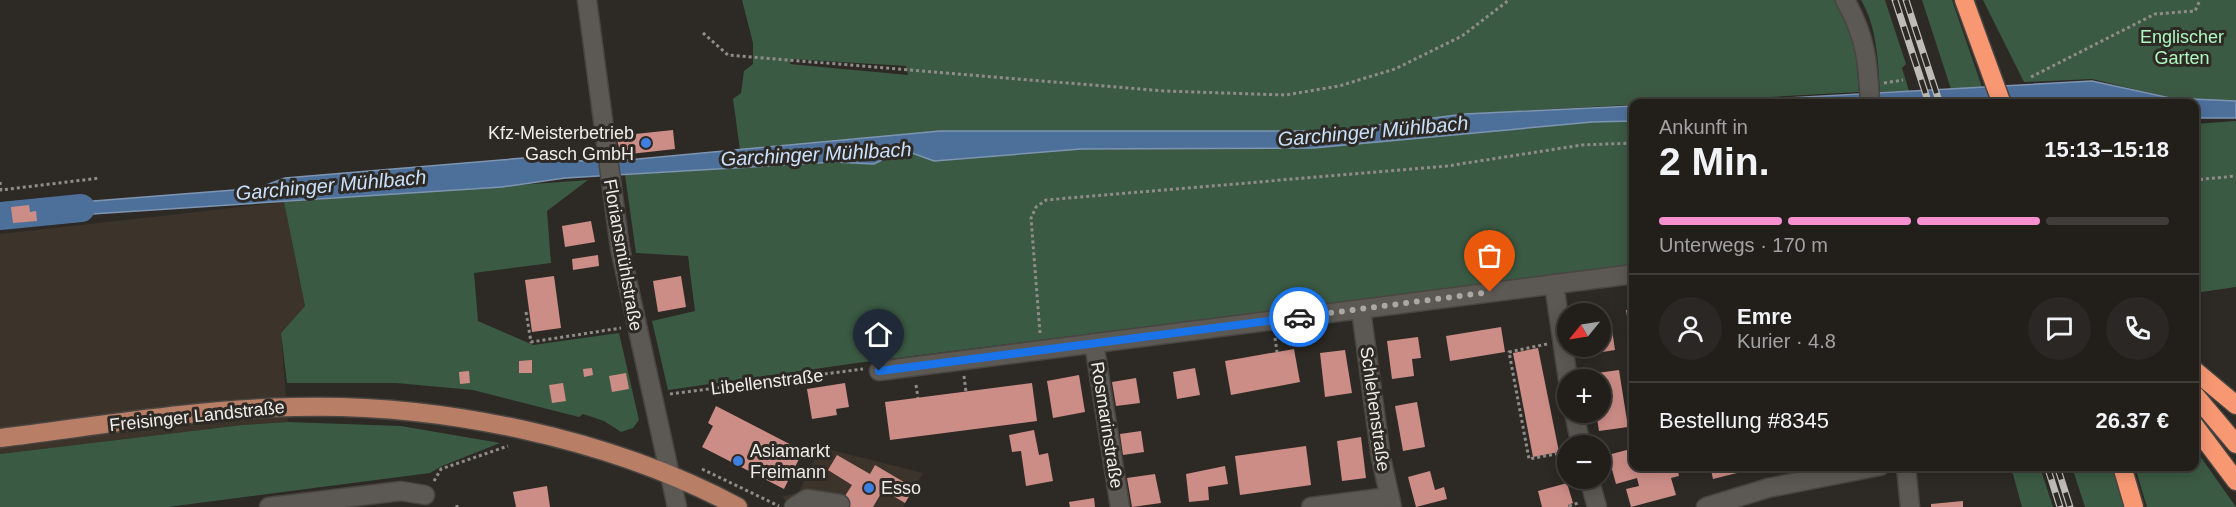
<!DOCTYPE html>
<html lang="de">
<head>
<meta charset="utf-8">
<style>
	:root { --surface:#221f1b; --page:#2a2724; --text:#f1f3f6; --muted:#a2a2a3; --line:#3f3d3a; --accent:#f690d0 }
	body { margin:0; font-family:Arial,sans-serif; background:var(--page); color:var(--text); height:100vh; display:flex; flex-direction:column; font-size:22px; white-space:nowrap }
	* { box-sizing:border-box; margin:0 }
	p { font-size:20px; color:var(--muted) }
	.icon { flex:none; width:33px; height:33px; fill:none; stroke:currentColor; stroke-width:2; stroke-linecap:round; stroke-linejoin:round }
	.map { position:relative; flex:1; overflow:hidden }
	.panel { position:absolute; left:1629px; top:99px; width:570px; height:372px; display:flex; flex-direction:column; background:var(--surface); border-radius:12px; box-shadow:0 3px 15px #0003,0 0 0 2px var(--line) }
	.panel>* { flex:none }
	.needle { width:39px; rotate:240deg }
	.fabs { position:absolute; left:1557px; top:303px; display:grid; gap:12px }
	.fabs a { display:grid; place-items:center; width:54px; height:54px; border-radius:50%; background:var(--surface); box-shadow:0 3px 15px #0003,0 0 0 2px var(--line); font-size:30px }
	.pin { position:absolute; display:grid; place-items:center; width:51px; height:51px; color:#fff; margin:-62px -26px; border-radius:50% 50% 50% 0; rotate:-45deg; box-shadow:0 0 6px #0007 }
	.pin .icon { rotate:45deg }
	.courier { position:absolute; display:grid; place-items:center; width:60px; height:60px; margin:-30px; border:4px solid #1a73e8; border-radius:50%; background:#fff; color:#222; box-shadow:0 2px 8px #0007 }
	.overview em { font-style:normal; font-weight:700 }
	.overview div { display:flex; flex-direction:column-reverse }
	.overview { display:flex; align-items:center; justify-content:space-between; height:102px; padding:0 30px }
	h1 { font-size:39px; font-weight:700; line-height:45px }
	.bar { display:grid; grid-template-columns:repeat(4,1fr); gap:9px 6px; align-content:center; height:72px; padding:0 30px }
	.bar i { height:8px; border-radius:4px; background:var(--line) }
	.bar .active { background:var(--accent) }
	.bar p { grid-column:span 4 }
	.line { display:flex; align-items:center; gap:15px; padding:0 30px; border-top:2px solid var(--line) }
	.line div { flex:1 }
	.round { display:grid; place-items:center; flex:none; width:63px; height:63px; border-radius:32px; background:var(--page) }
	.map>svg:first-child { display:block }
</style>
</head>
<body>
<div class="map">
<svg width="2236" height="507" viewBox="0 0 2236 507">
	<rect width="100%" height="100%" fill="#2d2924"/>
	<g fill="#3c332a">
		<polygon points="284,202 305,306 281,333 288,422 242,425 0,454 0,234"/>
		<polygon points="820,447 923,473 903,507 797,507 781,497 799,492"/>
	</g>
	<g fill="#3b5a43" fill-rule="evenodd">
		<path d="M742 0H1838L1854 31 1859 92 1465 114 1330 131H940L740 150 733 99 741 93 744 71 753 64V43ZM792 59 906 66 908 75 790 64Z"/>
		<path d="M1861 0H1885L1906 64 1902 68 1909 91 1880 92C1878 61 1877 27 1861 0Z"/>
		<polygon points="1922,0 1952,0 1982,87 1951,89"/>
		<polygon points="1983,0 2236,0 2236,101 2170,98 2092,79 2024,82"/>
		<polygon points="1633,121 1633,265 857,363 668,390 652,321 695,311 688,256 636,253 625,175 834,162 874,164 888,157 912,153 934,161 1081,149 1312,148 1592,122"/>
		<polygon points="2236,121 2236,287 2195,293 2195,124"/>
		<polygon points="588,180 547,211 551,263 474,273 478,321 533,345 619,333 639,420 633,428 621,432 604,421 583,414 579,417 473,390 396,383 287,383 281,333 305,306 284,202"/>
		<polygon points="288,422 401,426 500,443 442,466 430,473 168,507 0,507 0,454 242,425"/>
		<polygon points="2195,449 2236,507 2147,507 2135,467 2194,466"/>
		<polygon points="2011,467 2040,467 2053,507 2022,507"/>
		<polygon points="2072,467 2114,467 2125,507 2085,507"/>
	</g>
	<g fill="#4d709b" stroke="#7e95b2" stroke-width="1.5">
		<polygon points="2092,81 2170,98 2236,101 2236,118 2195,118 2194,104 2118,104 2067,99 2031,102 1678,104"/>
		<polygon points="1633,106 1633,121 1592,122 1313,148 1081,149 934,161 912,153 888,157 874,164 834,162 565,178 502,187 92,214 45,222 43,205 258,188 285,178 548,156 572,161 627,160 940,131 1330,131 1465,114"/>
	</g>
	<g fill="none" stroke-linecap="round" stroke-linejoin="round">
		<polyline stroke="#4d709b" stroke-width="28" points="0,216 81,208"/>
	</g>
	<g fill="#cd8d87">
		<polygon points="673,130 675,149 621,155 616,136"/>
		<polygon points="29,205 30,212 36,211 37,221 13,223 11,207"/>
		<polygon points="591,221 595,242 565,247 562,226"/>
		<polygon points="598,255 599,266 573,270 572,259"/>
		<polygon points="554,276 561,328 532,332 525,280"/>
		<polygon points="681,276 686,307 658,312 653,281"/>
		<polygon points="1634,309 1634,342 1631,342 1626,310"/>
		<polygon points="1611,322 1615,350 1584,355 1583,346 1600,346 1600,324"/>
		<polygon points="1501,327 1505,352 1450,361 1446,336"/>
		<polygon points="1418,337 1421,358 1412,359 1414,376 1392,379 1387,341"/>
		<polygon points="1538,348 1559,452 1533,457 1513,353"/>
		<polygon points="1294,349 1300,382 1231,395 1225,361"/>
		<polygon points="1345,350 1352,393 1325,397 1320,353"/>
		<polygon points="532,360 532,373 519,373 519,361"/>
		<polygon points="592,368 593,375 584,377 583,369"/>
		<polygon points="1195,368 1200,395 1177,399 1173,372"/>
		<polygon points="1619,370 1628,427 1599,431 1596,412 1600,412 1600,380 1591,380 1590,374"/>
		<polygon points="469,371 470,383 460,384 459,372"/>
		<polygon points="626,373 629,389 612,392 609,376"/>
		<polygon points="1079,375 1085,412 1053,418 1047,381"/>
		<polygon points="1136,378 1140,403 1116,406 1112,382"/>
		<polygon points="563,383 566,401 552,403 549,385"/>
		<polygon points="845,383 849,407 836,409 837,415 812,419 807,389"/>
		<polygon points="1032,383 1037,421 890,440 885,402"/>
		<polygon points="1417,402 1425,447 1403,451 1395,406"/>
		<polygon points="716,406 803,451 784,489 702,447 713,426 708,423"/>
		<polygon points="1034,430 1039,455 1048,453 1053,481 1026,486 1021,451 1012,452 1009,435"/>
		<polygon points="1141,431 1144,452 1123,455 1120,434"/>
		<polygon points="1361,437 1366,478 1342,481 1337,441"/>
		<polygon points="1306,446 1311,485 1240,495 1235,456"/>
		<polygon points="1634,448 1634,466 1677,466 1679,476 1671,478 1676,495 1631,507 1626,489 1639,486 1637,478 1616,484 1608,455"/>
		<polygon points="837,455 870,474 875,465 914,488 905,503 883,490 873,507 838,507 852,485 828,470"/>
		<polygon points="1225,466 1228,484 1208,487 1209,500 1189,502 1186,474"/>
		<polygon points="1710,466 1735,466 1737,473 1713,479"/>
		<polygon points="1430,471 1435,490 1444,487 1447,499 1416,507 1408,477"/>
		<polygon points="1155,474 1161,503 1132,507 1127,478"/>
		<polygon points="1567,483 1573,503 1568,505 1569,507 1542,507 1538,491"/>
		<polygon points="547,486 550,507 516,507 513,492"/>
		<polygon points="1094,498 1095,507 1070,507 1069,502"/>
		<polygon points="1963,501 1963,507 1931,507 1931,504"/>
	</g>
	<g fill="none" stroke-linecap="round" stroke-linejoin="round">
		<defs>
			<g id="minor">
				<polyline points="587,0 620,248 677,507"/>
				<path d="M1845 0C1866 37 1868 62 1870 104"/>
				<polyline points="1554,284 1568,380"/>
				<polyline points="1361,310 1381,458 1392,507"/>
				<polyline points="1094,343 1120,507"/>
				<polyline points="879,371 1634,274"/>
				<polyline points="1574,412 1581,446"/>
				<polyline points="1906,466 1910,507"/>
				<polyline points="1589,478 1597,507"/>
				<polyline points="269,507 401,491 425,495"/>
				<polyline points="794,507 807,499 840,504"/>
				<polyline points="1311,507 1389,497"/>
				<polyline points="1706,507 1768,488 1880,466"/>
			</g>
			<path id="major" d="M0 438C97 426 196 409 294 407 440 403 610 438 738 507"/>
			<g id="highway">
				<polyline points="1964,0 2002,104"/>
				<polyline points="2194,370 2236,405"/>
				<polyline points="2194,394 2236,444"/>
				<polyline points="2194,425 2236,481"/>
				<polyline points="2122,466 2134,507"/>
			</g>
		</defs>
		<use href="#minor" stroke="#494642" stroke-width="21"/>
		<use href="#major" stroke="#494642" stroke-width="21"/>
		<use href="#highway" stroke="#494642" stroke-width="21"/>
		<g stroke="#908c89" stroke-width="3" stroke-dasharray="3 3" stroke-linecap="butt">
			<polyline points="703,33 728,55 1164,91 1285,95 1339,86 1395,69 1462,36 1509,0"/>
			<polyline points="2031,77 2155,14 2195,11 2200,0"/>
			<polyline points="1884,83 1903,80"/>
			<polyline points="2194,180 2236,176"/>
			<polyline points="0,182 1,190 100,178"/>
			<polyline points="526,312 531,342 621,328"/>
			<polyline points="1040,333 1031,218 1036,207 1046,200 1447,166 1582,145 1634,143"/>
			<polyline points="1275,338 1277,352"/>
			<polyline points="1547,344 1509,352 1529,459 1566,452"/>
			<polyline points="964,376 966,392"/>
			<polyline points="916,385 918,398"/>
			<polyline points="670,394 863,369"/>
			<polyline points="702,469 779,506"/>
			<polyline points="434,481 441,469 508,446"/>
			<polyline points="457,505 457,507"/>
			<polyline points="1569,506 1578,503"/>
		</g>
		<use href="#minor" stroke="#5c5853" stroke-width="18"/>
		<use href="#major" stroke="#b97e66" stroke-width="18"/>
		<use href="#highway" stroke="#f79873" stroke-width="18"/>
		<defs>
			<g id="rail">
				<polyline points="1895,0 1929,104"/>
				<polyline points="1906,0 1940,104"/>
				<polyline points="2047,466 2060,507"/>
				<polyline points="2057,466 2070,507"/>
			</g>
		</defs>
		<use href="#rail" stroke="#bfbcb8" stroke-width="7"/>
		<use href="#rail" stroke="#2d2924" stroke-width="4.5" stroke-dasharray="14" stroke-linecap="butt"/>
	</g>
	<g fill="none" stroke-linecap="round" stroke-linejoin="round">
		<polyline stroke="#aba8a4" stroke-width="6" stroke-dasharray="0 10.8" points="1299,317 1490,292"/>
		<polyline stroke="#1a73e8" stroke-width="8" points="879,371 1299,317"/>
	</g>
	<g fill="#3f7fe0" stroke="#2d2924" stroke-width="2">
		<circle cx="646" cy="143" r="6"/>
		<circle cx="738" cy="461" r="6"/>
		<circle cx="869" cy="488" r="6"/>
	</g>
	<g text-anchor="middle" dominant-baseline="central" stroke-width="6" stroke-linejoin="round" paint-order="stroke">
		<g font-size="18" fill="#adf9c0" stroke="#2d2924">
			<text x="2182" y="37">Englischer<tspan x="2182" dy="21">Garten</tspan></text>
		</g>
		<g font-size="18" fill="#efece9" stroke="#2d2924" text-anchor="start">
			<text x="634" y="133" text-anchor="end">Kfz-Meisterbetrieb<tspan x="634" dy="21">Gasch GmbH</tspan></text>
			<text x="750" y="451">Asiamarkt<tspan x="750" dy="21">Freimann</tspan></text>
			<text x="881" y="488">Esso</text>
		</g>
		<g font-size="18" fill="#efece9" stroke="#2d2924">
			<text transform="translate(623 255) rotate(80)">Floriansmühlstraße</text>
			<text transform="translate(767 382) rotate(-7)">Libellenstraße</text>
			<text transform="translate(1375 409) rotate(82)">Schlehenstraße</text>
			<text transform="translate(197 416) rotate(-6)">Freisinger Landstraße</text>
			<text transform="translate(1107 425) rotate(81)">Rosmarinstraße</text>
		</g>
		<g font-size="20" font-style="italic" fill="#cbe1fb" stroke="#2d2924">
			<text transform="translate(1373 131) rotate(-5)">Garchinger Mühlbach</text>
			<text transform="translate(816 154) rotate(-3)">Garchinger Mühlbach</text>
			<text transform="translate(331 185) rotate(-5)">Garchinger Mühlbach</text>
		</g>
	</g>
</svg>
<div class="fabs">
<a><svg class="needle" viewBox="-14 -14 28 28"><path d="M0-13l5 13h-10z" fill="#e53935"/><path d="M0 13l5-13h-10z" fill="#a2a2a3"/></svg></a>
<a>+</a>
<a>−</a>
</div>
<div class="pin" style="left:1490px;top:292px;background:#ea580c"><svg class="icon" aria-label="bag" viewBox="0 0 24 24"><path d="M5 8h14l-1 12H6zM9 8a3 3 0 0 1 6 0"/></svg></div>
<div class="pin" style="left:879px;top:371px;background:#1f2937"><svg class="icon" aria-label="home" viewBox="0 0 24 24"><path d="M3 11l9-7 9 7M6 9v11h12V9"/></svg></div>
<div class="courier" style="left:1299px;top:317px"><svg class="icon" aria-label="car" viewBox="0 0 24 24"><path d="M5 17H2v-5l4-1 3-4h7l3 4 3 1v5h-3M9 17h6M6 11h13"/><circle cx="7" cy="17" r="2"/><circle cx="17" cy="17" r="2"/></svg></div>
<section class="panel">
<div class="overview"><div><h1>2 Min.</h1><p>Ankunft in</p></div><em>15:13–15:18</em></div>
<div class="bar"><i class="active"></i><i class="active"></i><i class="active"></i><i></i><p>Unterwegs · 170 m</p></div>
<div class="line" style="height:108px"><a class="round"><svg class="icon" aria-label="person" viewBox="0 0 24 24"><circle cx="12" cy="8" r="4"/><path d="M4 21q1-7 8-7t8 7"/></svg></a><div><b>Emre</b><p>Kurier · 4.8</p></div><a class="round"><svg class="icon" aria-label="chat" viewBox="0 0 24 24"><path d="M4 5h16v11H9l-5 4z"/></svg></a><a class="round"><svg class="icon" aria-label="phone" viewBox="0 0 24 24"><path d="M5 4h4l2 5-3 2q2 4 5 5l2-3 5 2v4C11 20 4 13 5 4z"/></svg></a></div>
<div class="line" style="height:78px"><div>Bestellung #8345</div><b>26.37 €</b></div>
</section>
</div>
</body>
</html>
